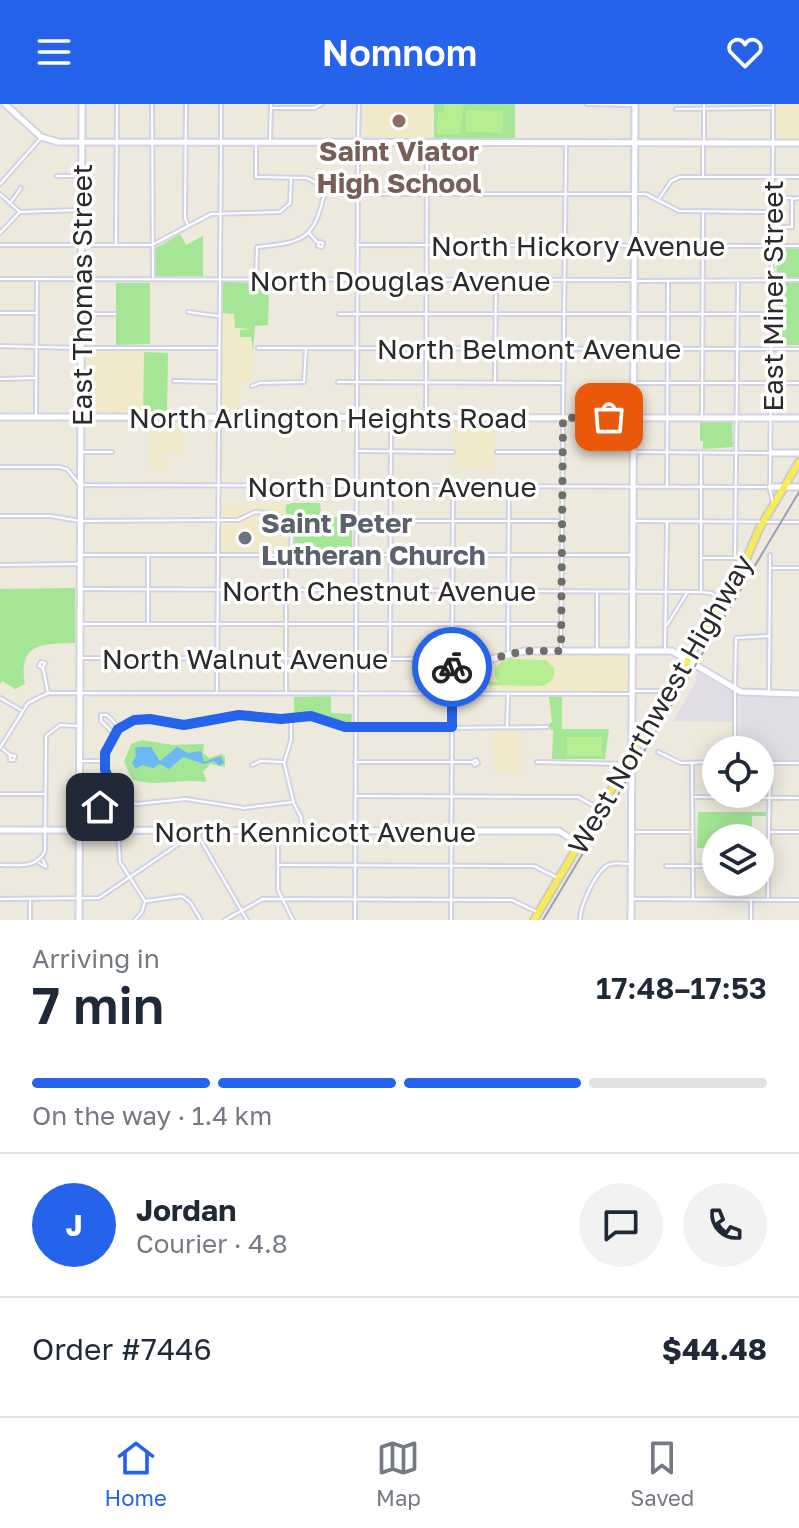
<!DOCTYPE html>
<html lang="en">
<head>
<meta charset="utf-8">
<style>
	:root { --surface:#fff; --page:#f2f2f3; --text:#1f2937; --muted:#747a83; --line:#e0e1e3; --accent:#2563eb }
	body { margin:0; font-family:"Golos Text",sans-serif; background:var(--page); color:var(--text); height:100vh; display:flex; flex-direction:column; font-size:30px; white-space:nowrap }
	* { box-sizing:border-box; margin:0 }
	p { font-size:26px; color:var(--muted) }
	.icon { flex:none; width:44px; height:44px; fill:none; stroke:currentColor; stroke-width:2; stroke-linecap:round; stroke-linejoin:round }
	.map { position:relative; height:816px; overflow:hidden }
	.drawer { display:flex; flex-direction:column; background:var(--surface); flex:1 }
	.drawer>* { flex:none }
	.tools { position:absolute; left:702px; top:632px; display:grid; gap:16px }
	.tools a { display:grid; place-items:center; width:72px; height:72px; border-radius:50%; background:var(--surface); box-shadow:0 4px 20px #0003; font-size:40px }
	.pin { position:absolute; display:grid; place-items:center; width:68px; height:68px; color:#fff; margin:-34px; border-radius:16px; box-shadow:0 4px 12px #0006 }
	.courier { position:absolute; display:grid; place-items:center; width:80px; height:80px; margin:-40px; border:6px solid #2563eb; border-radius:50%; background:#fff; color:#222; box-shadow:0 2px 10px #0007 }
	.summary em { font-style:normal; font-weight:600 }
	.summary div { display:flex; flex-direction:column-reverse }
	.summary { display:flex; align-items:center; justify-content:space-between; height:136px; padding:0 32px }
	h1 { font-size:52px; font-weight:600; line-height:60px }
	.bar { display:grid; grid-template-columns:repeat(4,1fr); gap:12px 8px; align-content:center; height:96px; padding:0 32px }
	.bar i { height:10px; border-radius:6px; background:var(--line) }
	.bar .active { background:var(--accent) }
	.bar p { grid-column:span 4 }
	.line { display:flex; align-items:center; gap:20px; padding:0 32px; border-top:2px solid var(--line) }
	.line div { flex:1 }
	.round { display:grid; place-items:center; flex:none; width:84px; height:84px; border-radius:42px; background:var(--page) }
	header { display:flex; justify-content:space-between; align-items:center; height:104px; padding:0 32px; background:var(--accent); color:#fff; font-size:36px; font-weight:600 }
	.tab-bar { display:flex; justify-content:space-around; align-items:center; height:112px; border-top:2px solid var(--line); background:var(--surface); font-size:22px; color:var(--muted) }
	.tab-bar a { display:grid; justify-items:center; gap:4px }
	.tab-bar .active { color:var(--accent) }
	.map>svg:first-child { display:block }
</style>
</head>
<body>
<header><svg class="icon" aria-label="menu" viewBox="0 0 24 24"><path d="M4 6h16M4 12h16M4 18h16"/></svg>Nomnom<svg class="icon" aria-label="heart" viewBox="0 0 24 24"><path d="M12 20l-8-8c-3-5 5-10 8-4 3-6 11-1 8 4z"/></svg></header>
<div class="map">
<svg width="799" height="816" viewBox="0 0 799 816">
	<rect width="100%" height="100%" fill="#ede9dc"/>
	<g fill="#e1dde5">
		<polygon points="698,568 732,588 732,618 673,617 697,576 695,574"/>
		<polygon points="739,592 799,594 799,656 760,656 760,646 739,646"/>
	</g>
	<g fill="#f0eacb">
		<polygon points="364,0 434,0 433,34 364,33"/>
		<rect x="777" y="0" width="22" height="35"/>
		<polygon points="222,209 234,210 252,224 252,278 240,279 240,310 222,310"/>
		<polygon points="168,247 168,308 84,308 85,248"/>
		<polygon points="150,316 184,316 184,348 165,348 165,365 149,365"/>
		<polygon points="454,316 495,317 494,365 453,364"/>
		<polygon points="221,400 285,400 286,413 292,414 293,448 221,447"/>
		<polygon points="520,551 629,551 628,586 475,586 474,571 493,572 494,558"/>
		<polygon points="493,627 522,627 521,670 499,667 493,663"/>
	</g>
	<g fill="#a4e696">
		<rect x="434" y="0" width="81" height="34"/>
		<polygon points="180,130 186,141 203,132 203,172 156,172 156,144"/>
		<polygon points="777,145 799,145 799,241 775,241"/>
		<polygon points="223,178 269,179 268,221 255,222 253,247 251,233 240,233 240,226 251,225 235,224 234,210 222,209"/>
		<polygon points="116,179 150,179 150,240 116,241"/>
		<polygon points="144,248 168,249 167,307 143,307"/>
		<polygon points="700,317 732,317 733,343 703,345 703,337 700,337"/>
		<polygon points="292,399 320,399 321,413 352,413 352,448 293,448 292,414 286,413 286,401"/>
		<path d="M75 484V539C43 540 18 538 25 580L15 585 2 577 0 581V485Z"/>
		<polygon points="331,592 331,609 352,610 351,620 338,618 318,610 294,611 294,593"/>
		<polygon points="549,592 562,593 562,625 609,625 605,655 552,655 553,626 551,626 549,620 552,618"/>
		<path d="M142 636 173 641 204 640 203 649 209 654 221 650 225 652V663L210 660 203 668 206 674 205 678C181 674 153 684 132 675L124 658 131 640Z"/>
		<polygon points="698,708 766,708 766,712 752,712 752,734 716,734 716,744 697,744"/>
	</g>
	<g fill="#b7ee91">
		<polygon points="439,0 464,0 460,30 437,30 438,9 444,8 444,0"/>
		<polygon points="466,6 503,7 503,29 466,28"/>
		<path d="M505 555 546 556 554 564C556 573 551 579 543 582L487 581V577L498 578 495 573V564Z"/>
		<rect x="567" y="633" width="35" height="19"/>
	</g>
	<polygon fill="#6ab9f4" points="139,643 151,643 160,657 177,643 188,649 201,647 204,658 221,652 224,659 219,662 214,657 204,660 183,653 169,665 160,660 153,664 142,661 136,665 132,659 136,652 135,644"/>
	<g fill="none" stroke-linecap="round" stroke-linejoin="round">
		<defs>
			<g id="street">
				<polyline points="152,0 153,174"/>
				<polyline points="186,0 185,114 188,121"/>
				<polyline points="587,0 634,1"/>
				<polyline points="271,4 314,4 322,0"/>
				<polyline points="676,5 771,4"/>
				<polyline points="221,35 221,0"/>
				<polyline points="358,35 359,0"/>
				<polyline points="270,36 271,0"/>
				<polyline points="704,36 704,0"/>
				<polyline points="773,36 773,0"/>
				<polyline points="256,38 256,73 307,74 337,90 646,90 679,107 772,108"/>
				<polyline points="57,72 80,72"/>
				<polyline points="703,72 703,42"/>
				<polyline points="0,80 41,34"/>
				<polyline points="0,90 20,108 79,106"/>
				<polyline points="774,93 791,94"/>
				<polyline points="659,95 671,77 680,73 799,73"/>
				<polyline points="11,98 21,84"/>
				<polyline points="774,123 792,123 792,95 799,94"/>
				<polyline points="0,129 19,109"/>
				<polyline points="309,129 317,138"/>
				<polygon points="319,138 323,139 322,143 318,142"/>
				<polyline points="116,139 117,0"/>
				<polyline points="0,141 78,141"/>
				<polyline points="85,141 152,141 211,110 280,108 290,99 291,75"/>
				<polyline points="357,141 799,142"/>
				<path d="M256 174 257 143C305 138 314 136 325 87"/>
				<polyline points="0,175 631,176"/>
				<polyline points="637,177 799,176"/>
				<polyline points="188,208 218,212"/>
				<polyline points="0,209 36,209"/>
				<polyline points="84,210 115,210"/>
				<polyline points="339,210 772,210"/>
				<polyline points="0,242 78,244"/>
				<polyline points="84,244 218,244"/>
				<polyline points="258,244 799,245"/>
				<polyline points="0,275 36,274"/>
				<polyline points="174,277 217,278"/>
				<polyline points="338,278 563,279"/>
				<polyline points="495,278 496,176"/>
				<polyline points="636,279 799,279"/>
				<polyline points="252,282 260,279 304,278 306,244"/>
				<polyline points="563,310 566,41"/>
				<polyline points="36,311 37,178"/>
				<polyline points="702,312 703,107"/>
				<polyline points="426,313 427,39"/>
				<polyline points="358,347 453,348"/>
				<polyline points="81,348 112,348"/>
				<polyline points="497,348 561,348"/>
				<polyline points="634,348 771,349"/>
				<polyline points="0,363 59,363 67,365 80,381 766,383"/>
				<polyline points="770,380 773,42"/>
				<polyline points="667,381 668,177"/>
				<polyline points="770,386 773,399"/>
				<polyline points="0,412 50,412 80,417 218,416 238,416 255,408 270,409 280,416 292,418 291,450"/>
				<polyline points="356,417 560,417"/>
				<polyline points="633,417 799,418"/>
				<polyline points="81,451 631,451"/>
				<polyline points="148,452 148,518"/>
				<polyline points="701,454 742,454"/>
				<polyline points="735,454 738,179"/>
				<polyline points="0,461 79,460"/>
				<polyline points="772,464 799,464"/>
				<polyline points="83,485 701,488 711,489 722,496"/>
				<polyline points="701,487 701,348"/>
				<polyline points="82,520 560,520"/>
				<polyline points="667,521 687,489"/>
				<polyline points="665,544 667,418"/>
				<polyline points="561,546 563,317"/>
				<polyline points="597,546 597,489"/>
				<polyline points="508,549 509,384"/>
				<polyline points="390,553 391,315"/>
				<polyline points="81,554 451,555"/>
				<polyline points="43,564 45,559 41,558 39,562 43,564 48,589"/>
				<polyline points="735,582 736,534 770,532"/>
				<polyline points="769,586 770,451"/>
				<polyline points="217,587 221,41"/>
				<polyline points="635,587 668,587"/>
				<polyline points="286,589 286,452"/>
				<polyline points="0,594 21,606"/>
				<polyline points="291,617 291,636 284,659 294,700 301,713 302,726"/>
				<polyline points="507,623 508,591"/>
				<polyline points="113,629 101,617 101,611 107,611 119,623"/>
				<polyline points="0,644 28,599 48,589 630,590"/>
				<polyline points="3,645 10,651 10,656 14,656 15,652 10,651"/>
				<polyline points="735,646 735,588"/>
				<polyline points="658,648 681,659 716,658"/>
				<polyline points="81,657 103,657"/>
				<polyline points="355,658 472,658 475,661 478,659 476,656 472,658"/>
				<polyline points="537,658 624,660"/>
				<polyline points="692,659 693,794"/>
				<polyline points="760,659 799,659"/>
				<polyline points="252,661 261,657 283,658"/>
				<polyline points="113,684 100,697 100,703 105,703 117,692"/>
				<polyline points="0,690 44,690"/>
				<polyline points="356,692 578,693 598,704"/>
				<polyline points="695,693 799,694"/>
				<polyline points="293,698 244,704 186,695 136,700 123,694 113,684 105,666 105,649 119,624 131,617 142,615 184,621 239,611 281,615 311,612 348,625 547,623"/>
				<polyline points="118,728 120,758 145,797 142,808 135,816"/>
				<polyline points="199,728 199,733 247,816"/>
				<polyline points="278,728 278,786 293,816"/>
				<polyline points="635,728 692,728"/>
				<polyline points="769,728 799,728"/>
				<polyline points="39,759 46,763 43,756"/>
				<path d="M0 761C17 761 37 765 45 747L46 632 60 621 78 622"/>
				<polyline points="278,761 534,762 558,774"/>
				<polyline points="666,762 716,762"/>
				<polyline points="760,762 768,762"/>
				<polyline points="768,793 770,659"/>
				<polyline points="0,795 99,794 189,733 189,727"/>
				<polyline points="632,795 799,796"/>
				<polyline points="30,797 30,816"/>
				<polyline points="146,797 182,792 190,798 201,816"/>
				<polyline points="751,797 751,816"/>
				<polyline points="225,816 263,795 512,796 537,808"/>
				<polyline points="355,816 358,41"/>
				<polyline points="451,816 453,383"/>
				<path d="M580 816C580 802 594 772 605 763 611 757 623 760 631 760"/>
			</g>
			<g id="secondary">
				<polyline points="5,0 41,33 58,38 799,39"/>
				<polyline points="0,313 799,314"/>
				<polyline points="771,349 799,349"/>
				<polyline points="770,383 799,383"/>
				<polyline points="452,555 491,555 524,547 672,547 741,588 799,590"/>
				<polyline points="0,726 559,727 579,740"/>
				<polyline points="79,816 82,0"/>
				<polyline points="631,816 635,0"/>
			</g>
			<polyline id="primary" points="534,816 742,465 759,425 799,358"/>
		</defs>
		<use href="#street" stroke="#d1d2e4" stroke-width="6"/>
		<use href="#secondary" stroke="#d1d2e4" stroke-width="9"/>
		<use href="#primary" stroke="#ccc" stroke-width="10"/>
		<use href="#street" stroke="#fff" stroke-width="2"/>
		<use href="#secondary" stroke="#fff" stroke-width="5"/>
		<use href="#primary" stroke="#f7ec57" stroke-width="6"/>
		<polyline stroke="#9f9eb6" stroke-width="2" points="543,816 799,388"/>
	</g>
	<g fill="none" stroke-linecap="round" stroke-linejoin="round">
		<polyline stroke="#6f6e69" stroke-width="8" stroke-dasharray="0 14.4" points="452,563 452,555 491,555 524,547 561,547 563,314 609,313"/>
		<polyline stroke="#2563eb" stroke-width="10" points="100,703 100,697 113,684 105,666 105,649 118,625 134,616 150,615 184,621 239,611 281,615 311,612 345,623 452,623 452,563"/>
	</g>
	<circle fill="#8d6e63" stroke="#fff" stroke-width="3" cx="399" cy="17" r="8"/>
	<circle fill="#6b7280" stroke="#fff" stroke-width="3" cx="245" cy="434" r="8"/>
	<g text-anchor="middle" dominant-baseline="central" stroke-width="7" stroke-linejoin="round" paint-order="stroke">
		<g font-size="28" font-weight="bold" fill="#785e54" stroke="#fff">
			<text x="399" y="46">Saint Viator<tspan x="399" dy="32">High School</tspan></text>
		</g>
		<g font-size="28" fill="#2b2b2b" stroke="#fff">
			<text x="578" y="141">North Hickory Avenue</text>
			<text x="400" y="176">North Douglas Avenue</text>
			<text transform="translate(81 191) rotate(-90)">East Thomas Street</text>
			<text transform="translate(772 192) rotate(-90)">East Miner Street</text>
			<text x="529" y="244">North Belmont Avenue</text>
			<text x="328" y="313">North Arlington Heights Road</text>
			<text x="392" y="382">North Dunton Avenue</text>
			<text x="379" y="486">North Chestnut Avenue</text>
			<text x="245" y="554">North Walnut Avenue</text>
			<text transform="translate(660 600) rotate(-60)">West Northwest Highway</text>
			<text x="315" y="727">North Kennicott Avenue</text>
		</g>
		<g font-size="28" font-weight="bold" fill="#5b616d" stroke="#fff" text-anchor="start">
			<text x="261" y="418">Saint Peter<tspan x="261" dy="32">Lutheran Church</tspan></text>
		</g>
	</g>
</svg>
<div class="tools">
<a><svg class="icon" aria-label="locate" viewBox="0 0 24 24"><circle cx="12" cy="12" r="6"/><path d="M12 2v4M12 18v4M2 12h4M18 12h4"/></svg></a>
<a><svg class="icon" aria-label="layers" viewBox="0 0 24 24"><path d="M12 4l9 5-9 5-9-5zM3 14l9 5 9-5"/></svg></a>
</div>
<div class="pin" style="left:609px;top:313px;background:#ea580c"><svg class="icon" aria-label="bag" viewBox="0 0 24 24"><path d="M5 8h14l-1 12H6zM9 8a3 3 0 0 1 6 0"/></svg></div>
<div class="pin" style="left:100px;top:703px;background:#1f2937"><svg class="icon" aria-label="home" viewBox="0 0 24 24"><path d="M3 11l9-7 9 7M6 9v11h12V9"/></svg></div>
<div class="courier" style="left:452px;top:563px"><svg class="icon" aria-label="bike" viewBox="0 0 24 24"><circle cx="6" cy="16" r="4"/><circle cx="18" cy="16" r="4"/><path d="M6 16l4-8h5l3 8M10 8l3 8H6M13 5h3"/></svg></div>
</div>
<section class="drawer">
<div class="summary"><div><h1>7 min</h1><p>Arriving in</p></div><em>17:48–17:53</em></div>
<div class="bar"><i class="active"></i><i class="active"></i><i class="active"></i><i></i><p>On the way · 1.4 km</p></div>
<div class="line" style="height:144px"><b class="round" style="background:var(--accent);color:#fff">J</b><div><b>Jordan</b><p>Courier · 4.8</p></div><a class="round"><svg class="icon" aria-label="chat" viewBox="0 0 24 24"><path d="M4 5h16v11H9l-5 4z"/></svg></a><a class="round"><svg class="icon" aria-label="phone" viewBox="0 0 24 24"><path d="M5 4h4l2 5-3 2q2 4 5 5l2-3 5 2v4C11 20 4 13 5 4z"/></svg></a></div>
<div class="line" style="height:104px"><div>Order #7446</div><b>$44.48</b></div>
</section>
<nav class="tab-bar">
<a class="active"><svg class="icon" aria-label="home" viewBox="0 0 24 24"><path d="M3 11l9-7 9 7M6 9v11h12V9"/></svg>Home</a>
<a><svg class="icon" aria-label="map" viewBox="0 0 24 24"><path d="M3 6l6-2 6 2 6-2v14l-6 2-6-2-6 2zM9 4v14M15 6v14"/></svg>Map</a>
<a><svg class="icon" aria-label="saved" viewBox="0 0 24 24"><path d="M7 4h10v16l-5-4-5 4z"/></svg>Saved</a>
</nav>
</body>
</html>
